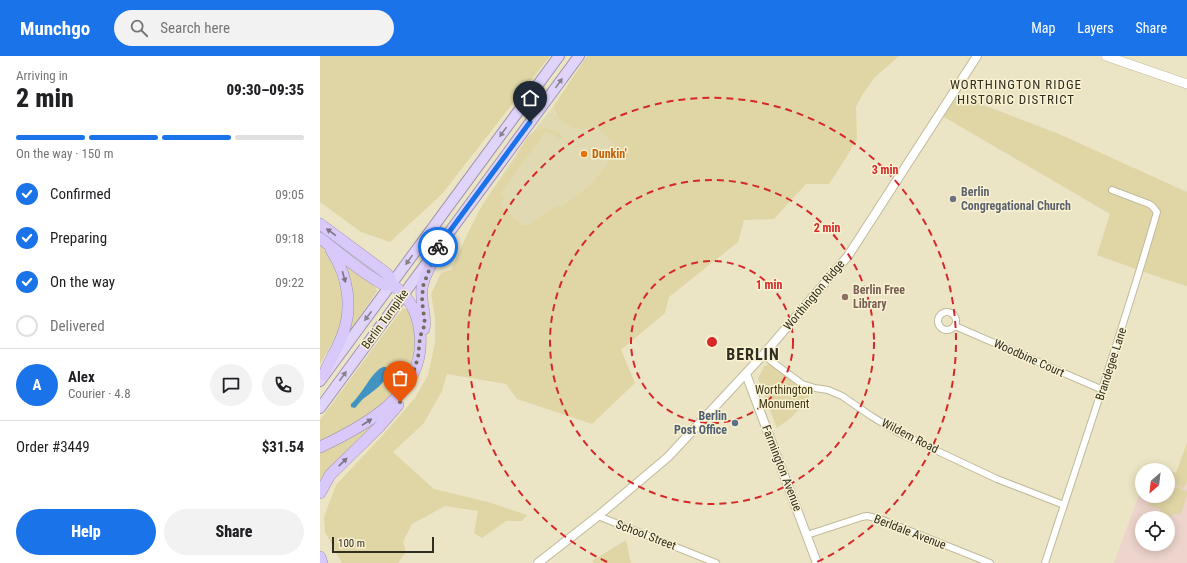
<!DOCTYPE html>
<html lang="en">
<head>
<meta charset="utf-8">
<style>
	:root { --surface:#fff; --page:#f2f2f2; --text:#202124; --muted:#757577; --line:#e0e0e0; --accent:#1a73e8 }
	body { margin:0; font-family:"Roboto Condensed",sans-serif; background:var(--page); color:var(--text); height:100vh; display:flex; flex-direction:column; font-size:15px; white-space:nowrap }
	* { box-sizing:border-box; margin:0 }
	p { font-size:13px; color:var(--muted) }
	.icon { flex:none; width:22px; height:22px; fill:none; stroke:currentColor; stroke-width:2; stroke-linecap:round; stroke-linejoin:round }
	.map { position:relative; flex:1; overflow:hidden }
	.drawer { display:flex; flex-direction:column; background:var(--surface); width:320px }
	.drawer>* { flex:none }
	.needle { width:26px; rotate:208deg }
	.buttons { position:absolute; left:815px; top:407px; display:grid; gap:8px }
	.buttons a { display:grid; place-items:center; width:40px; height:40px; border-radius:50%; background:var(--surface); box-shadow:0 2px 10px #0003; font-size:20px }
	.scale { position:absolute; left:12px; bottom:10px; width:102px; box-sizing:border-box; padding-left:4px; border:2px solid #302e21; border-top:0; font-size:11px; line-height:14px; white-space:nowrap; color:#302e21; -webkit-text-stroke:3px #f9f2d2; paint-order:stroke }
	.pin { position:absolute; display:grid; place-items:center; width:34px; height:34px; color:#fff; margin:-41px -17px; border-radius:50% 50% 50% 0; rotate:-45deg; box-shadow:0 0 4px #0007 }
	.pin .icon { rotate:45deg }
	.courier { position:absolute; display:grid; place-items:center; width:40px; height:40px; margin:-20px; border:3px solid #1a73e8; border-radius:50%; background:#fff; color:#222; box-shadow:0 1px 5px #0007 }
	.summary em { font-style:normal; font-weight:800 }
	.summary div { display:flex; flex-direction:column-reverse }
	.summary { display:flex; align-items:center; justify-content:space-between; height:68px; padding:0 16px }
	h1 { font-size:26px; font-weight:800; line-height:30px }
	.bar { display:grid; grid-template-columns:repeat(4,1fr); gap:6px 4px; align-content:center; height:48px; padding:0 16px }
	.bar i { height:5px; border-radius:3px; background:var(--line) }
	.bar .on { background:var(--accent) }
	.bar p { grid-column:span 4 }
	.line { display:flex; align-items:center; gap:10px; padding:0 16px; border-top:1px solid var(--line) }
	.line div { flex:1 }
	.round { display:grid; place-items:center; flex:none; width:42px; height:42px; border-radius:21px; background:var(--page) }
	ol { padding:0 16px; list-style:none }
	li { display:flex; align-items:center; gap:12px; height:44px }
	li p { margin-inline-start:auto }
	li .icon { padding:4px; border-radius:50%; background:var(--accent); color:#fff; stroke-width:4 }
	li:last-child { color:var(--muted) }
	li i { width:22px; height:22px; border:2px solid var(--line); border-radius:50% }
	.primary-button { display:flex; gap:8px; margin-top:auto; padding:8px 16px }
	.primary-button a { flex:1; height:46px; border-radius:24px; background:var(--accent); color:#fff; font-size:16px; font-weight:800; line-height:46px; text-align:center }
	.primary-button a+a { background:var(--page); color:var(--text) }
	header { display:flex; align-items:center; gap:24px; box-sizing:border-box; height:56px; padding:0 20px; background:var(--accent); color:#fff }
	header strong { font-size:19px }
	nav { display:flex; gap:22px; margin-inline-start:auto; font-size:14px }
	.search { width:280px; height:36px; background:var(--page); display:flex; align-items:center; gap:10px; box-sizing:border-box; padding:0 14px; border-radius:22px; color:var(--muted); font-size:15px }
	main { display:flex; flex:1; min-height:0 }
	.map>svg:first-child { display:block }
</style>
</head>
<body>
<header>
<strong>Munchgo</strong>
<div class="search"><svg class="icon" aria-label="search" viewBox="0 0 24 24"><circle cx="10" cy="10" r="6"/><path d="M15 15l6 6"/></svg>Search here</div>
<nav><a>Map</a><a>Layers</a><a>Share</a></nav>
</header>
<main>
<section class="drawer">
<div class="summary"><div><h1>2 min</h1><p>Arriving in</p></div><em>09:30–09:35</em></div>
<div class="bar"><i class="on"></i><i class="on"></i><i class="on"></i><i></i><p>On the way · 150 m</p></div>
<ol>
<li><svg class="icon" aria-label="check" viewBox="0 0 24 24"><path d="M5 12l5 5 9-10"/></svg>Confirmed<p>09:05</p></li>
<li><svg class="icon" aria-label="check" viewBox="0 0 24 24"><path d="M5 12l5 5 9-10"/></svg>Preparing<p>09:18</p></li>
<li><svg class="icon" aria-label="check" viewBox="0 0 24 24"><path d="M5 12l5 5 9-10"/></svg>On the way<p>09:22</p></li>
<li><i></i>Delivered</li>
</ol>
<div class="line" style="height:72px"><b class="round" style="background:var(--accent);color:#fff">A</b><div><b>Alex</b><p>Courier · 4.8</p></div><a class="round"><svg class="icon" aria-label="chat" viewBox="0 0 24 24"><path d="M4 5h16v11H9l-5 4z"/></svg></a><a class="round"><svg class="icon" aria-label="phone" viewBox="0 0 24 24"><path d="M5 4h4l2 5-3 2q2 4 5 5l2-3 5 2v4C11 20 4 13 5 4z"/></svg></a></div>
<div class="line" style="height:52px"><div>Order #3449</div><b>$31.54</b></div>
<div class="primary-button"><a>Help</a><a>Share</a></div>
</section>
<div class="map">
<svg width="867" height="507" viewBox="0 0 867 507">
	<rect width="100%" height="100%" fill="#ece5c5"/>
	<polygon fill="#e1d9b1" points="233,51 235,58 259,73 275,70 296,88 288,107 270,129 241,151 237,149 209,169 200,168 195,162 164,147 201,91"/>
	<path fill="#edd4cc" fill-rule="evenodd" d="M867 387V507H794L822 431V440H848V414L856 417ZM822 462H848V488H822Z"/>
	<g fill="#dfd5a5">
		<polygon points="0,0 230,0 122,138 70,186 41,176 0,146"/>
		<path d="M267 0H579L555 21 542 39 536 51 537 83 526 102 509 128H486L454 163 424 164 418 186 349 241 345 257 301 294 315 327 272 368 197 343 186 328 127 318 122 335 104 367 73 396 114 433 168 446 207 459 202 465H186L162 482 154 477 158 455 125 450 92 468 83 486 86 496 78 507H22L5 476 4 461 16 429 61 381 95 342 108 319 115 287V262L111 238 121 217 131 214C141 192 151 169 163 148 172 133 184 120 194 105 201 94 205 79 217 74 227 70 235 75 243 80L241 84 231 77 230 78 226 75 180 138 184 142 180 148 181 151 195 162 201 168 209 169 237 149 241 151 270 129 288 107 295 88 275 70C270 71 264 73 259 73 246 71 237 63 233 51Z"/>
		<polygon points="632,35 645,42 739,78 867,136 867,230 844,223 777,199 790,158 617,57"/>
		<path d="M0 190C14 203 24 238 23 257 21 272 8 295 0 308Z"/>
		<polygon points="27,211 56,232 57,235 29,276 25,213"/>
		<path d="M83 252C92 252 93 261 93 268 94 274 96 280 95 286 90 338 42 365 0 385V364Z"/>
		<polygon points="451,308 475,327 491,333 492,337 473,360 457,372 438,323 444,310"/>
		<polygon points="61,364 0,426 0,397 53,367"/>
		<polygon points="867,387 867,425 864,432 848,426 848,414 856,417"/>
		<polygon points="848,428 867,435 867,439 860,459 849,456 853,458 852,461 840,457 841,453 828,449 831,440 848,440"/>
		<polygon points="306,484 311,507 274,507 272,505"/>
	</g>
	<path fill="#4193c2" d="M63 311H66C71 327 50 336 41 345 39 347 37 350 35 352L31 351V348C42 339 52 315 63 311Z"/>
	<g fill="none" stroke-linecap="round" stroke-linejoin="round">
		<defs>
			<g id="minor">
				<circle cx="627" cy="265" r="9"/>
				<polyline points="635,270 783,334"/>
				<polyline points="443,299 482,328 495,332 508,334 522,340 551,360 579,377 677,423 744,449"/>
				<polyline points="278,460 396,507"/>
				<polyline points="487,479 542,461 547,460 560,463 670,507"/>
				<path d="M725 507C763 390 803 274 837 156L832 150 829 148 792 134"/>
			</g>
			<g id="tertiary">
				<polyline points="426,318 497,507"/>
				<polyline points="218,507 278,460 348,401 443,299 528,200 657,0"/>
			</g>
			<polyline id="secondary" points="786,0 867,28"/>
			<g id="trunk">
				<polyline points="0,325 239,0"/>
				<polyline points="0,352 259,0"/>
			</g>
			<g id="motorway">
				<polyline points="0,168 66,217 70,222 71,228"/>
				<path d="M0 182C18 196 36 212 56 224 59 226 63 229 67 229 70 229 70 228 73 229 77 232 81 236 84 239 94 250 99 264 100 278 106 337 45 370 0 391"/>
				<path d="M104 273C107 261 100 246 102 232 104 217 115 205 118 191"/>
				<path d="M4 319C8 307 15 297 20 285 34 255 29 221 11 194"/>
				<polyline points="0,437 10,419 59,371 78,349"/>
				<polyline points="0,501 2,507"/>
			</g>
		</defs>
		<use href="#minor" stroke="#c0ba9b" stroke-width="8"/>
		<use href="#tertiary" stroke="#c0ba9b" stroke-width="10"/>
		<use href="#secondary" stroke="#c0ba9b" stroke-width="10"/>
		<use href="#trunk" stroke="#9d93ae" stroke-width="12"/>
		<use href="#motorway" stroke="#9d93ae" stroke-width="12"/>
		<use href="#minor" stroke="#fff" stroke-width="6"/>
		<use href="#tertiary" stroke="#fff" stroke-width="8"/>
		<use href="#secondary" stroke="#fff" stroke-width="9"/>
		<use href="#trunk" stroke="#e0d4fb" stroke-width="10"/>
		<use href="#motorway" stroke="#d8c9fa" stroke-width="11"/>
	</g>
	<defs><path id="oneway-solid" d="M-6-.8H1V-3.2L6.5 0L1 3.2V.8H-6Z"/></defs>
	<g fill="#88818e">
		<use href="#oneway-solid" transform="translate(239 27) rotate(-54)"/>
		<use href="#oneway-solid" transform="translate(183 76) rotate(126)"/>
		<use href="#oneway-solid" transform="translate(89 204) rotate(126)"/>
		<use href="#oneway-solid" transform="translate(48 260) rotate(127)"/>
		<use href="#oneway-solid" transform="translate(23 320) rotate(-54)"/>
	</g>
	<g fill="#7c7483">
		<use href="#oneway-solid" transform="translate(11 176) rotate(-144)"/>
		<use href="#oneway-solid" transform="translate(24 221) rotate(74)"/>
		<use href="#oneway-solid" transform="translate(47 366) rotate(-33)"/>
		<use href="#oneway-solid" transform="translate(23 406) rotate(-44)"/>
	</g>
	<g fill="none" stroke-linecap="round" stroke-linejoin="round">
		<polyline stroke="#726e5a" stroke-width="4" stroke-dasharray="0 7.2" points="80,346 83,340 85,330 93,317 98,302 100,281 105,268 102,245 103,230 118,191"/>
		<polyline stroke="#1a73e8" stroke-width="5" points="118,191 210,66"/>
	</g>
	<g fill="none" stroke="#d62828" stroke-width="2" stroke-dasharray="7 5">
		<circle cx="392" cy="286" r="81"/>
		<circle cx="392" cy="286" r="162"/>
		<path d="M287 506A244 244 0 1 1 497 506"/>
	</g>
	<circle fill="#e8710a" stroke="#f9f2d2" stroke-width="1.5" cx="264" cy="98" r="4"/>
	<circle fill="#6b7280" stroke="#f9f2d2" stroke-width="1.5" cx="633" cy="143" r="4"/>
	<circle fill="#8d6e63" stroke="#f9f2d2" stroke-width="1.5" cx="525" cy="241" r="4"/>
	<circle fill="#5c6f8a" stroke="#f9f2d2" stroke-width="1.5" cx="415" cy="367" r="4"/>
	<g text-anchor="middle" dominant-baseline="central" stroke-width="3" stroke-linejoin="round" paint-order="stroke">
		<g font-size="12" font-weight="bold" fill="#c56008" stroke="#f9f2d2" text-anchor="start">
			<text x="272" y="98">Dunkin'</text>
		</g>
		<g font-size="12" font-weight="bold" fill="#5b616d" stroke="#f9f2d2" text-anchor="start">
			<text x="641" y="136">Berlin<tspan x="641" dy="14">Congregational Church</tspan></text>
		</g>
		<g font-size="12" font-weight="bold" fill="#785e54" stroke="#f9f2d2" text-anchor="start">
			<text x="533" y="234">Berlin Free<tspan x="533" dy="14">Library</tspan></text>
		</g>
		<g font-size="12" fill="#302e21" stroke="#f9f2d2">
			<text transform="translate(494 239) rotate(-50)">Worthington Ridge</text>
			<text transform="translate(65 263) rotate(-54)">Berlin Turnpike</text>
			<text transform="translate(709 302) rotate(24)">Woodbine Court</text>
			<text transform="translate(791 308) rotate(-72)">Brandegee Lane</text>
			<text transform="translate(590 380) rotate(27)">Wildem Road</text>
			<text transform="translate(462 412) rotate(69)">Farmington Avenue</text>
			<text transform="translate(590 476) rotate(21)">Berldale Avenue</text>
			<text transform="translate(326 479) rotate(21)">School Street</text>
		</g>
		<g font-size="12" fill="#3b340f" stroke="#f9f2d2">
			<text x="464" y="334">Worthington<tspan x="464" dy="14">Monument</tspan></text>
		</g>
		<g font-size="12" font-weight="bold" fill="#4e5e75" stroke="#f9f2d2" text-anchor="end">
			<text x="407" y="360">Berlin<tspan x="407" dy="14">Post Office</tspan></text>
		</g>
		<g font-size="13" letter-spacing="1" fill="#302e21" stroke="#f9f2d2">
			<text x="696" y="28">WORTHINGTON RIDGE<tspan x="696" dy="15">HISTORIC DISTRICT</tspan></text>
		</g>
		<g font-size="16" font-weight="bold" letter-spacing="1" fill="#302e21" stroke="#f9f2d2">
			<text x="433" y="298">BERLIN</text>
		</g>
	</g>
	<circle cx="392" cy="286" r="6" fill="#d62828" stroke="#f9f2d2" stroke-width="2"/>
	<g font-size="12" text-anchor="middle" font-weight="bold" fill="#d62828" stroke="#f9f2d2" stroke-width="3" stroke-linejoin="round" paint-order="stroke">
		<text x="565" y="118">3 min</text>
		<text x="507" y="176">2 min</text>
		<text x="449" y="233">1 min</text>
	</g>
</svg>
<div class="buttons">
<a><svg class="needle" viewBox="-14 -14 28 28"><path d="M0-13l5 13h-10z" fill="#e53935"/><path d="M0 13l5-13h-10z" fill="#757577"/></svg></a>
<a><svg class="icon" aria-label="locate" viewBox="0 0 24 24"><circle cx="12" cy="12" r="6"/><path d="M12 2v4M12 18v4M2 12h4M18 12h4"/></svg></a>
</div>
<div class="scale">100 m</div>
<div class="pin" style="left:80px;top:346px;background:#ea580c"><svg class="icon" aria-label="bag" viewBox="0 0 24 24"><path d="M5 8h14l-1 12H6zM9 8a3 3 0 0 1 6 0"/></svg></div>
<div class="pin" style="left:210px;top:66px;background:#1f2937"><svg class="icon" aria-label="home" viewBox="0 0 24 24"><path d="M3 11l9-7 9 7M6 9v11h12V9"/></svg></div>
<div class="courier" style="left:118px;top:191px"><svg class="icon" aria-label="bike" viewBox="0 0 24 24"><circle cx="6" cy="16" r="4"/><circle cx="18" cy="16" r="4"/><path d="M6 16l4-8h5l3 8M10 8l3 8H6M13 5h3"/></svg></div>
</div>
</main>
</body>
</html>
